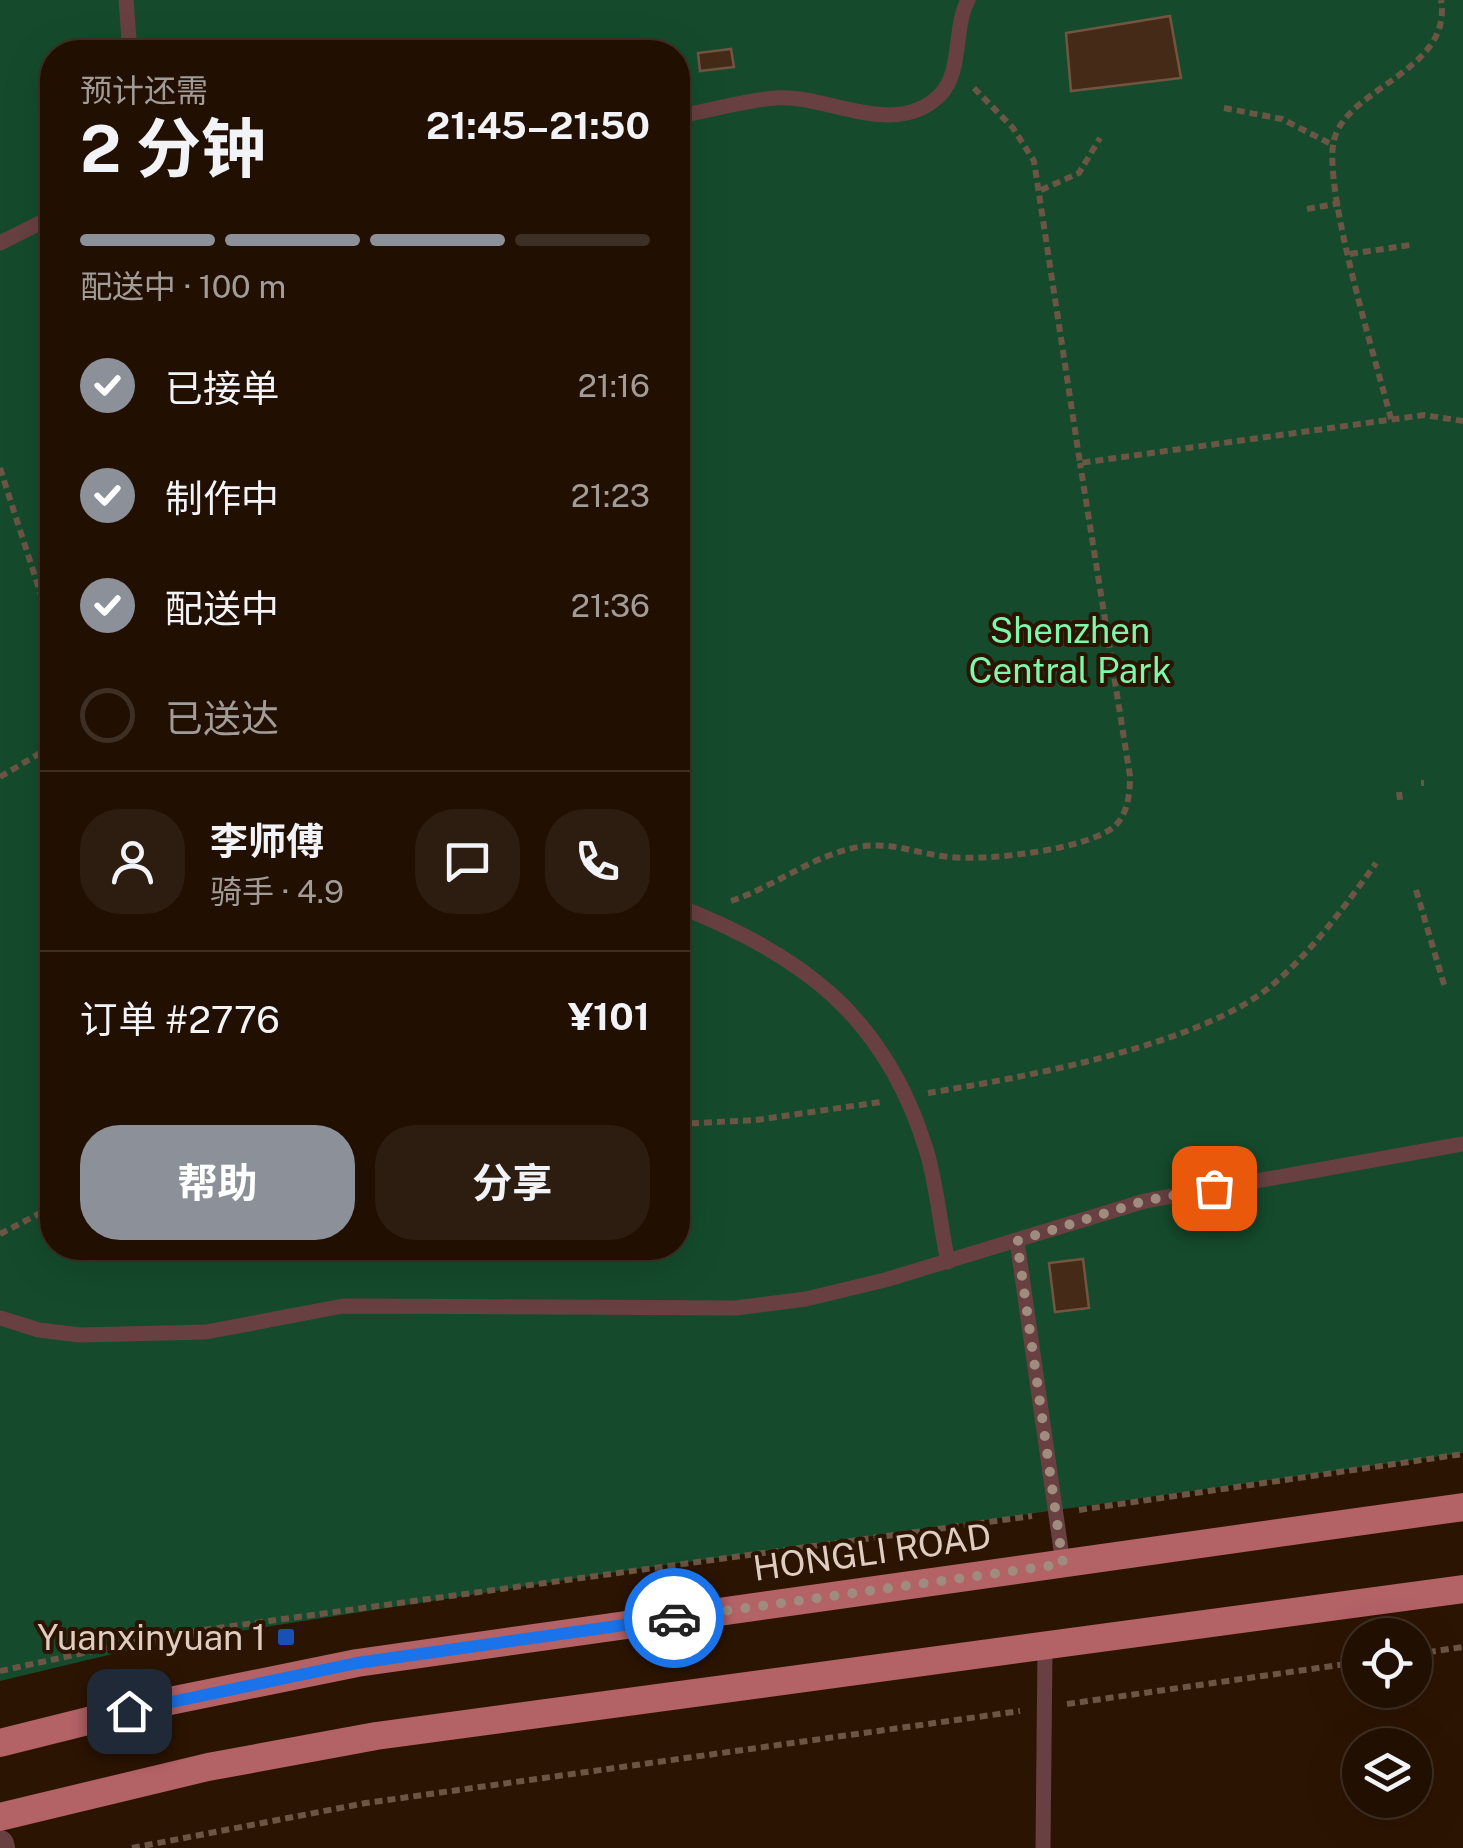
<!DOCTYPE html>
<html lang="zh">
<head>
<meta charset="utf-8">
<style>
	:root { --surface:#210f02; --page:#2d1d11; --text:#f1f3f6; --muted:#a29c99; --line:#3e2f24; --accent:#8c9099 }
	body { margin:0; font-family:"Public Sans","Noto Sans SC",sans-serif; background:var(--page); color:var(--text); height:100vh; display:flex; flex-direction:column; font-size:38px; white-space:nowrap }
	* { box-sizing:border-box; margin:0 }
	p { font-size:32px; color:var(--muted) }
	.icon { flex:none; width:55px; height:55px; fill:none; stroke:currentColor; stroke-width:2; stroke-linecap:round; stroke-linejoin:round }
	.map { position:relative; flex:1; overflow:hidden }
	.side { position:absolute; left:40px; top:40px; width:650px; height:1220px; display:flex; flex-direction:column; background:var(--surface); border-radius:40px; box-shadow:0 10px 40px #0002,0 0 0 2px var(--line) }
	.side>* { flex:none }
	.buttons { position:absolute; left:1342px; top:1618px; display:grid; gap:20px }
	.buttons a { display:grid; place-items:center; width:90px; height:90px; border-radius:50%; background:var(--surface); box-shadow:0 10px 40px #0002,0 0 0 2px var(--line); font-size:50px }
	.pin { position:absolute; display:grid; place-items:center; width:85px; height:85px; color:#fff; margin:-42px; border-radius:20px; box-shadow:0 5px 15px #0006 }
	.courier { position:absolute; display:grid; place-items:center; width:100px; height:100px; margin:-50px; border:8px solid #1a73e8; border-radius:50%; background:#fff; color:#222; box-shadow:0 2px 12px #0007 }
	.head em { font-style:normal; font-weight:700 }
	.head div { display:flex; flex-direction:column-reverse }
	.head { display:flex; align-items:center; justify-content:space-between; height:170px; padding:0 40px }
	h1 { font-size:65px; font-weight:700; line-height:75px }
	.bar { display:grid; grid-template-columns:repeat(4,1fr); gap:15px 10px; align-content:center; height:120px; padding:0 40px }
	.bar i { height:12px; border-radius:8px; background:var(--line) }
	.bar .selected { background:var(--accent) }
	.bar p { grid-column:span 4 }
	.line { display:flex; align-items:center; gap:25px; padding:0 40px; border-top:2px solid var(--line) }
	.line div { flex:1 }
	.round { display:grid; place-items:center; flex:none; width:105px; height:105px; border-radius:40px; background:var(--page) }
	ol { padding:0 40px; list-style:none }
	li { display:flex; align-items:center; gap:30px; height:110px }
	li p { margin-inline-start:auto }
	li .icon { padding:10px; border-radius:50%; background:var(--accent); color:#fff; stroke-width:4 }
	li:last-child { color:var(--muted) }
	li i { width:55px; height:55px; border:5px solid var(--line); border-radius:50% }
	.button { display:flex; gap:20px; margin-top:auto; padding:20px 40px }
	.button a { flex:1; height:115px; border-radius:40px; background:var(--accent); color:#fff; font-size:40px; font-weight:700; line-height:115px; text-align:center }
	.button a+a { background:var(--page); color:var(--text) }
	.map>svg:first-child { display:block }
</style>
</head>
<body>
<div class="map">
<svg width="1463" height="1848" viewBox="0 0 1463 1848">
	<rect width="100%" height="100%" fill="#2c1402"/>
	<path fill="#154b2c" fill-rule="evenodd" d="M0 0H1463V1453L623 1571 150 1645 0 1681ZM52 52H678V1248H52Z"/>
	<g fill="#452a18" stroke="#725541" stroke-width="2.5">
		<polygon points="1170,16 1181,78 1071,91 1066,33"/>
		<polygon points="731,49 734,67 700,71 698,53"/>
		<polygon points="1083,1259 1089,1308 1055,1312 1049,1263"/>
	</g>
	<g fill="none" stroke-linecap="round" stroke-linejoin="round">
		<g stroke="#6b5545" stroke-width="6" stroke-dasharray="8 5" stroke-linecap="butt">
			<polyline points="974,88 1013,128 1034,161 1080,463 1424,415 1463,421"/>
			<polyline points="1224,108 1282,119 1333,145"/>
			<polyline points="1041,190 1079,173 1100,138"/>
			<polyline points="1307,209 1340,203"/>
			<polyline points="1350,254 1410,245"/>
			<path d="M1391 419C1377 364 1322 188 1334 140 1347 87 1453 71 1441 0"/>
			<polyline points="0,468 52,629"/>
			<polyline points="0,777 52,746"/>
			<polyline points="1421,783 1424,783"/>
			<polyline points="1399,792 1400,800"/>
			<polyline points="1416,890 1445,988"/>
			<path d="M731 901C776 886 811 856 858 847 893 841 917 854 950 857 987 861 1087 850 1115 826 1128 813 1130 793 1130 776L1080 463"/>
			<path d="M928 1093C1020 1078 1199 1046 1271 986 1312 952 1345 906 1376 863"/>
			<polyline points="678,1124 756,1120 881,1102"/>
			<polyline points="0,1234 52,1207"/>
			<polyline points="1079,1510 1463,1454"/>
			<polyline points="1415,1654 1463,1647"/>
			<polyline points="0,1671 167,1635 1032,1516"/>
			<polyline points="1067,1704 1360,1662"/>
			<polyline points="132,1848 366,1803 1020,1711"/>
		</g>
		<g stroke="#684041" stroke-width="15">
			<polyline points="126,0 130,52"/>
			<path d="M678 116C710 111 744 100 776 98 827 94 895 140 940 95 963 71 953 28 968 0"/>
			<polyline points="0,243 52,217"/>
			<path d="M678 906C801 954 885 1016 926 1149 937 1185 940 1225 948 1262"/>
			<polyline points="1017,1241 1063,1564"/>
			<polyline points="0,1318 39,1330 80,1335 206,1332 343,1306 736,1308 806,1299 885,1280 1145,1201 1463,1144"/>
			<polyline points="1043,1848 1045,1648"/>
		</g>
		<polyline stroke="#684041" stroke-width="28" points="0,1844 1,1848"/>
		<g stroke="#b36266" stroke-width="28">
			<polyline points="0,1743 160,1703 357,1663 1463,1507"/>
			<polyline points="0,1817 208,1767 376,1736 1463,1589"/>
		</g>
	</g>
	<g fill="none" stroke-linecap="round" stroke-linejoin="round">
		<polyline stroke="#a08c7f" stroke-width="10" stroke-dasharray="0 18" points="674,1618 1063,1564 1017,1241 1144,1201 1214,1188"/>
		<polyline stroke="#1a73e8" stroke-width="12" points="129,1711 357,1663 674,1618"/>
	</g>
	<rect fill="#1a4fb4" stroke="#2c1402" stroke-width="4" x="276" y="1627" width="20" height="20" rx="5"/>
	<g text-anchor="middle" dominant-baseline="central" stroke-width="8" stroke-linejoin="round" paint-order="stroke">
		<g font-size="35" fill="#7df7aa" stroke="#2c1402">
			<text x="1070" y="630">Shenzhen<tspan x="1070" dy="40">Central Park</tspan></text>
		</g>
		<g font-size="35" fill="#dfcdc2" stroke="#2c1402">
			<text transform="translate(872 1552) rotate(-8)">HONGLI ROAD</text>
		</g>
		<g font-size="35" fill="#dfcdc2" stroke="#2c1402" text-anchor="end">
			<text x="266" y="1637">Yuanxinyuan 1</text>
		</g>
	</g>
</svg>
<div class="buttons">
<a><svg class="icon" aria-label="locate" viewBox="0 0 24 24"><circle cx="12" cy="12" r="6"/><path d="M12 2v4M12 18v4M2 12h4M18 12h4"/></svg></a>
<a><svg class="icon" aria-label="layers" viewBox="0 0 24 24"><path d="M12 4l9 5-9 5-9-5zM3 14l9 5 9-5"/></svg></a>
</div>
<div class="pin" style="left:1214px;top:1188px;background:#ea580c"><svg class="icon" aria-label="bag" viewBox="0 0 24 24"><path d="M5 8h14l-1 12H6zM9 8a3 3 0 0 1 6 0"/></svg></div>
<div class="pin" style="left:129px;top:1711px;background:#1f2937"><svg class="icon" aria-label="home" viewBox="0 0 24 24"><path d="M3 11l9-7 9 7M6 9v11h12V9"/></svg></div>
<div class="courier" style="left:674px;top:1618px"><svg class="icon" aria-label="car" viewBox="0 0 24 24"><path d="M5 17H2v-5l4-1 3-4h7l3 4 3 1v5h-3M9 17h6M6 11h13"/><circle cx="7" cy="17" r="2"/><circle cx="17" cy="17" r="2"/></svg></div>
<section class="side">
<div class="head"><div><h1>2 分钟</h1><p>预计还需</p></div><em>21:45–21:50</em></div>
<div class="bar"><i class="selected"></i><i class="selected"></i><i class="selected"></i><i></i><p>配送中 · 100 m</p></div>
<ol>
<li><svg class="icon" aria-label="check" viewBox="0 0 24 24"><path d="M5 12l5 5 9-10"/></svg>已接单<p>21:16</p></li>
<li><svg class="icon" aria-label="check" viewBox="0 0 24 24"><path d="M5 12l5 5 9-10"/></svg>制作中<p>21:23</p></li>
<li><svg class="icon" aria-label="check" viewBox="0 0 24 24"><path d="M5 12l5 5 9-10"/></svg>配送中<p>21:36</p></li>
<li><i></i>已送达</li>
</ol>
<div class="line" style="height:180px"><a class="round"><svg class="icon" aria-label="person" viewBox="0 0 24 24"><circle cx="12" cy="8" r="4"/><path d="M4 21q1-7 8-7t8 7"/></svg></a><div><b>李师傅</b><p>骑手 · 4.9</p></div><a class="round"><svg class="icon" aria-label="chat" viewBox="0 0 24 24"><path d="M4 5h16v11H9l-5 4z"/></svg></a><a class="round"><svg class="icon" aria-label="phone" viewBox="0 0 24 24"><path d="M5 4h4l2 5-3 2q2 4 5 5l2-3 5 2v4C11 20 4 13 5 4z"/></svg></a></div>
<div class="line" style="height:130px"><div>订单 #2776</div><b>¥101</b></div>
<div class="button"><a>帮助</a><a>分享</a></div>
</section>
</div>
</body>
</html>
